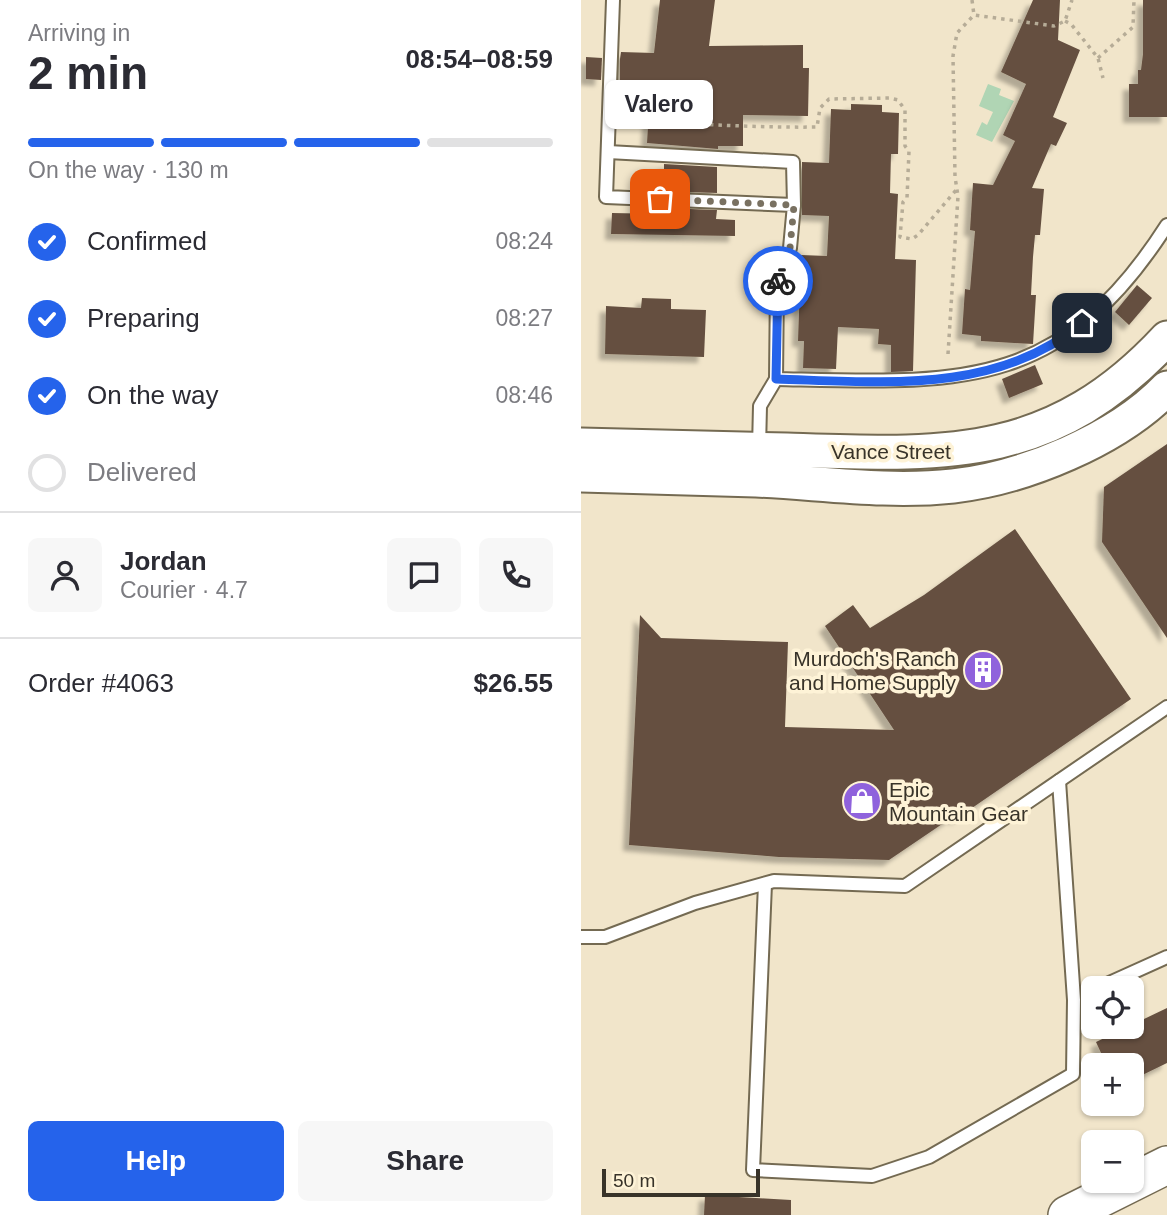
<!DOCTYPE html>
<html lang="en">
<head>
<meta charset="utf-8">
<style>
	:root { --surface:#fff; --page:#f7f7f7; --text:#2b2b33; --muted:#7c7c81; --line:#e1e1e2; --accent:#2563eb }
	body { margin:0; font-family:Arial,sans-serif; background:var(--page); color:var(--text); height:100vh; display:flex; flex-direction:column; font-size:26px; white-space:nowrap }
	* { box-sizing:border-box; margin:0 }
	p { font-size:23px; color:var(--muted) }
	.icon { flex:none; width:38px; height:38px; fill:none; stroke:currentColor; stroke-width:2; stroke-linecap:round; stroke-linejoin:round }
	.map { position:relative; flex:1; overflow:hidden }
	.side { display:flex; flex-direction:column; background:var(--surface); width:581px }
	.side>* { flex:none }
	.tools { position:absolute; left:500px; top:976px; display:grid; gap:14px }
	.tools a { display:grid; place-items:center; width:63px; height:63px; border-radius:10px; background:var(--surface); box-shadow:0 2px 5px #0004; font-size:35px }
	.scale { position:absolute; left:21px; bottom:18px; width:158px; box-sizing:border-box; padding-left:7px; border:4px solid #383329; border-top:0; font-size:19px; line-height:24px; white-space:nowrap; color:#383329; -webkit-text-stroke:5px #fef3d7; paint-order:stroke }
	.pin { position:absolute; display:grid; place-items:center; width:60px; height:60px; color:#fff; margin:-30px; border-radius:14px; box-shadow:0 4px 10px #0006 }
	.courier { position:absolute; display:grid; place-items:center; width:70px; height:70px; margin:-35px; border:5px solid #2563eb; border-radius:50%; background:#fff; color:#222; box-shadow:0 2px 9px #0007 }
	.bubble { position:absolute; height:49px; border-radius:10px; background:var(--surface); box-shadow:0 2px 5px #0004; font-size:23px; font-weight:600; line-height:49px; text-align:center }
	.head em { font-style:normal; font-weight:600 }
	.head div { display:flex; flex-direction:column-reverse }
	.head { display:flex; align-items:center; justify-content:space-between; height:119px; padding:0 28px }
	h1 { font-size:46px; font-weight:600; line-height:52px }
	.bar { display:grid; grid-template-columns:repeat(4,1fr); gap:10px 7px; align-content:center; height:84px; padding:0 28px }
	.bar i { height:9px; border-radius:5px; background:var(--line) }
	.bar .active { background:var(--accent) }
	.bar p { grid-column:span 4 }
	.line { display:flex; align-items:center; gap:18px; padding:0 28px; border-top:2px solid var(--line) }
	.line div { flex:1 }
	.round { display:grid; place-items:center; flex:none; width:74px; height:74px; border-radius:10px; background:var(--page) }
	ol { padding:0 28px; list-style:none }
	li { display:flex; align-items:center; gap:21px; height:77px }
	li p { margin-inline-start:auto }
	li .icon { padding:7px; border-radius:50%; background:var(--accent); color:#fff; stroke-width:4 }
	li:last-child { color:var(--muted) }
	li i { width:38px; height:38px; border:4px solid var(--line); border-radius:50% }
	.button { display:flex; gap:14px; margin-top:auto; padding:14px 28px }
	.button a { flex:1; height:80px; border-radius:10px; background:var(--accent); color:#fff; font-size:28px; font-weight:600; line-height:80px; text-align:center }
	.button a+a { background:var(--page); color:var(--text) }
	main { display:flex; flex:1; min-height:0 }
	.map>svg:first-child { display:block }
</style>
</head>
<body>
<main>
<section class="side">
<div class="head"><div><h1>2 min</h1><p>Arriving in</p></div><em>08:54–08:59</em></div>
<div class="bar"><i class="active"></i><i class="active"></i><i class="active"></i><i></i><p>On the way · 130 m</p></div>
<ol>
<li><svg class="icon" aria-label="check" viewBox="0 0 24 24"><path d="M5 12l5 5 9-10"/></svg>Confirmed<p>08:24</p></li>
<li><svg class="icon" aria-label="check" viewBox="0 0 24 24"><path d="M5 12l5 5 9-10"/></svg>Preparing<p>08:27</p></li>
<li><svg class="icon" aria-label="check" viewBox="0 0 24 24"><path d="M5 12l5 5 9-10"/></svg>On the way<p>08:46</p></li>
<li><i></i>Delivered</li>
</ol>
<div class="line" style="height:126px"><a class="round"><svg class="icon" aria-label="person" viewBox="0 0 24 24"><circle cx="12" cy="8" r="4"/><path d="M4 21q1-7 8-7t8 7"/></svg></a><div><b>Jordan</b><p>Courier · 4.7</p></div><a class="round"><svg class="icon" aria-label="chat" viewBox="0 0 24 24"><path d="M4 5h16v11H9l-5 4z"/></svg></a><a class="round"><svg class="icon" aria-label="phone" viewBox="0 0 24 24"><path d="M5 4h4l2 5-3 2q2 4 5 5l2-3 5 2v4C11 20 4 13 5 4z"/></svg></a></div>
<div class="line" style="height:91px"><div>Order #4063</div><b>$26.55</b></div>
<div class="button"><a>Help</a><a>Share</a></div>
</section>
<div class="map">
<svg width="586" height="1215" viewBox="0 0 586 1215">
	<defs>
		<filter id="shadow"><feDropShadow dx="-6" dy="6" stdDeviation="2" flood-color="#0004"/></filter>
	</defs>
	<rect width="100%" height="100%" fill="#f1e5ca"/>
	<polygon fill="#b0d5b4" points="407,84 420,89 418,95 433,101 411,142 395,135 401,122 406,125 412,112 398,106"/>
	<g fill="#655040" filter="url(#shadow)">
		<polygon points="79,0 134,0 128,46 222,45 222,68 228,68 227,116 162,115 162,146 137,146 137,149 66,143 68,109 39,108 39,59 40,52 73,53"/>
		<polygon points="452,0 479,0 477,40 499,50 472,117 486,123 475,146 470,144 451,188 463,189 459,235 454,235 452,257 450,295 455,295 452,344 400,341 400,336 381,334 384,289 389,290 394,231 389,230 392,183 412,185 434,141 422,135 445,84 420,72"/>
		<polygon points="562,0 586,0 586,117 548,117 548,84 557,84 557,70 560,70 562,54"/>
		<polygon points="5,57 21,58 20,80 5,79"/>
		<polygon points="270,104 301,105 301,112 318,113 317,154 310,154 309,193 317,194 314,259 335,260 332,371 310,372 310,345 297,344 298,329 257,327 255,369 222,368 223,341 217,341 220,255 246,256 248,216 221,215 221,162 248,163 250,109 270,110"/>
		<polygon points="83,164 136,167 136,193 83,191"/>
		<polygon points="82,208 136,210 135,219 154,220 154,236 30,234 31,213 82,214"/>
		<polygon points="556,285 571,298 548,325 534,312"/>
		<polygon points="61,298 90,299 90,309 125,310 123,357 24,354 25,306 60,308"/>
		<polygon points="454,365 462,384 428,398 421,379"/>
		<polygon points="586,444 586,638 521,542 523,487"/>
		<polygon points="434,529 550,699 375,819 373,816 308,860 198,857 48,845 59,615 80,638 207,642 204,727 313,730 244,626 272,605 289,628 343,595"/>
		<polygon points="586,1008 586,1063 551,1080 551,1066 526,1066 515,1042"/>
		<polygon points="124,1195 210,1200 210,1215 123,1215"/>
	</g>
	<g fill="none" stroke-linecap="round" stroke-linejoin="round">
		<defs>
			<g id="lane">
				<path d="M32 0 25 197 213 205 209 248 196 283 195 379C375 383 478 394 586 225"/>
				<polyline points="27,152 212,162 213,205"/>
				<polyline points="178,448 179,406 195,379"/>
				<polyline points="184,884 172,1170 291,1176 348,1157 492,1074 493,1000 478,781"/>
				<polyline points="0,937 24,937 114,903 193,881 324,886 586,707"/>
				<polyline points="515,989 586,957"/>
			</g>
			<g id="secondary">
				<path d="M0 445C69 447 138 448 206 450 363 455 470 463 586 338"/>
				<path d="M0 475C58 477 117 478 175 480 240 483 307 493 372 486 443 478 536 440 586 388"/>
			</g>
			<polyline id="primary" points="486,1215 586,1165"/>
		</defs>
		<use href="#lane" stroke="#746a52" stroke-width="16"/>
		<use href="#secondary" stroke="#746a52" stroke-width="37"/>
		<use href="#primary" stroke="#746a52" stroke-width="40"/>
		<g stroke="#b6ac97" stroke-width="3.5" stroke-dasharray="3.5 5" stroke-linecap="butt">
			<polyline points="391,0 393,15 473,26 484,21 491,0"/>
			<polyline points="484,21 490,24 517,58 522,78"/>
			<polyline points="517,58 552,27 553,0"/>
			<path d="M44 121C108 123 171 128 236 127L239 108 248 99 308 98 317 100 324 110V146L328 151 326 198 322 202 319 237 331 239 337 235 376 189"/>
			<polyline points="367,354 377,196 374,177 372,56 376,33 393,15"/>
		</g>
		<use href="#lane" stroke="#fff" stroke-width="12"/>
		<use href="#secondary" stroke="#fff" stroke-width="33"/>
		<use href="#primary" stroke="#fff" stroke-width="37"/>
	</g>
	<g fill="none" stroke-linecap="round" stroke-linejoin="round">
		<polyline stroke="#797161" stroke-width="7" stroke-dasharray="0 12.6" points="79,199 213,205 209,248 197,281"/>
		<path stroke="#2563eb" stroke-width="9" d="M197 281 195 379C299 382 416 395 501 323"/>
	</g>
	<defs>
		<symbol id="building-disc" viewBox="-11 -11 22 22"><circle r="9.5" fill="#8f62dc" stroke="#fef3d7"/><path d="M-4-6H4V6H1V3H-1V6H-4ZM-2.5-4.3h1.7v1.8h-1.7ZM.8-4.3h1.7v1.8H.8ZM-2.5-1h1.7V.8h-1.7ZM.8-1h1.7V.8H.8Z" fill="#fff"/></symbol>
		<symbol id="shop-disc" viewBox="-11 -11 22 22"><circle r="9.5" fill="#8f62dc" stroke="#fef3d7"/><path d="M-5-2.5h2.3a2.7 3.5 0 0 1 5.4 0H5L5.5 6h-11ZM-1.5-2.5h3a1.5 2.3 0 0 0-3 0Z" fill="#fff"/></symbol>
	</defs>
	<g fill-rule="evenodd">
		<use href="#building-disc" x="380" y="648" width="44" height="44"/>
		<use href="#shop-disc" x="259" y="779" width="44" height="44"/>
	</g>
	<g text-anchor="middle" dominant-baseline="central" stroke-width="7" stroke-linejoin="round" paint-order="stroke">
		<g font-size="21" fill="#383329" stroke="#fef3d7">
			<text x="310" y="451">Vance Street</text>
		</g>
		<g font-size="21" fill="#383329" stroke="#fef3d7" text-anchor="end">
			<text x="375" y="658">Murdoch's Ranch<tspan x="375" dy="24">and Home Supply</tspan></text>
			<text x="308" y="789" text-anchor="start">Epic<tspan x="308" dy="24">Mountain Gear</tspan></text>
		</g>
	</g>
</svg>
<div class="tools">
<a><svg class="icon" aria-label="locate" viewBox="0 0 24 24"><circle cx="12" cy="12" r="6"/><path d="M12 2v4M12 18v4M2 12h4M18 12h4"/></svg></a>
<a>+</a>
<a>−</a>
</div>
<div class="scale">50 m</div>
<div class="pin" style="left:79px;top:199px;background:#ea580c"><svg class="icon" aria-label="bag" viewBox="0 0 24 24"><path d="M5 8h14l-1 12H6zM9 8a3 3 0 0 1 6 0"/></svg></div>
<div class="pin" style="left:501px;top:323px;background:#1f2937"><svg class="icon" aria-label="home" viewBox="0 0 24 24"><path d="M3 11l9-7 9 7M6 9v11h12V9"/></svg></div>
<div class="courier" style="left:197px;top:281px"><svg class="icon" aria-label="bike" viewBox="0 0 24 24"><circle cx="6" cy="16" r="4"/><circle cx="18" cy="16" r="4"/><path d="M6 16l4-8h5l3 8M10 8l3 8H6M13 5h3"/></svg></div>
<div class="bubble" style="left:24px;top:80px;width:108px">Valero</div>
</div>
</main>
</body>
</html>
